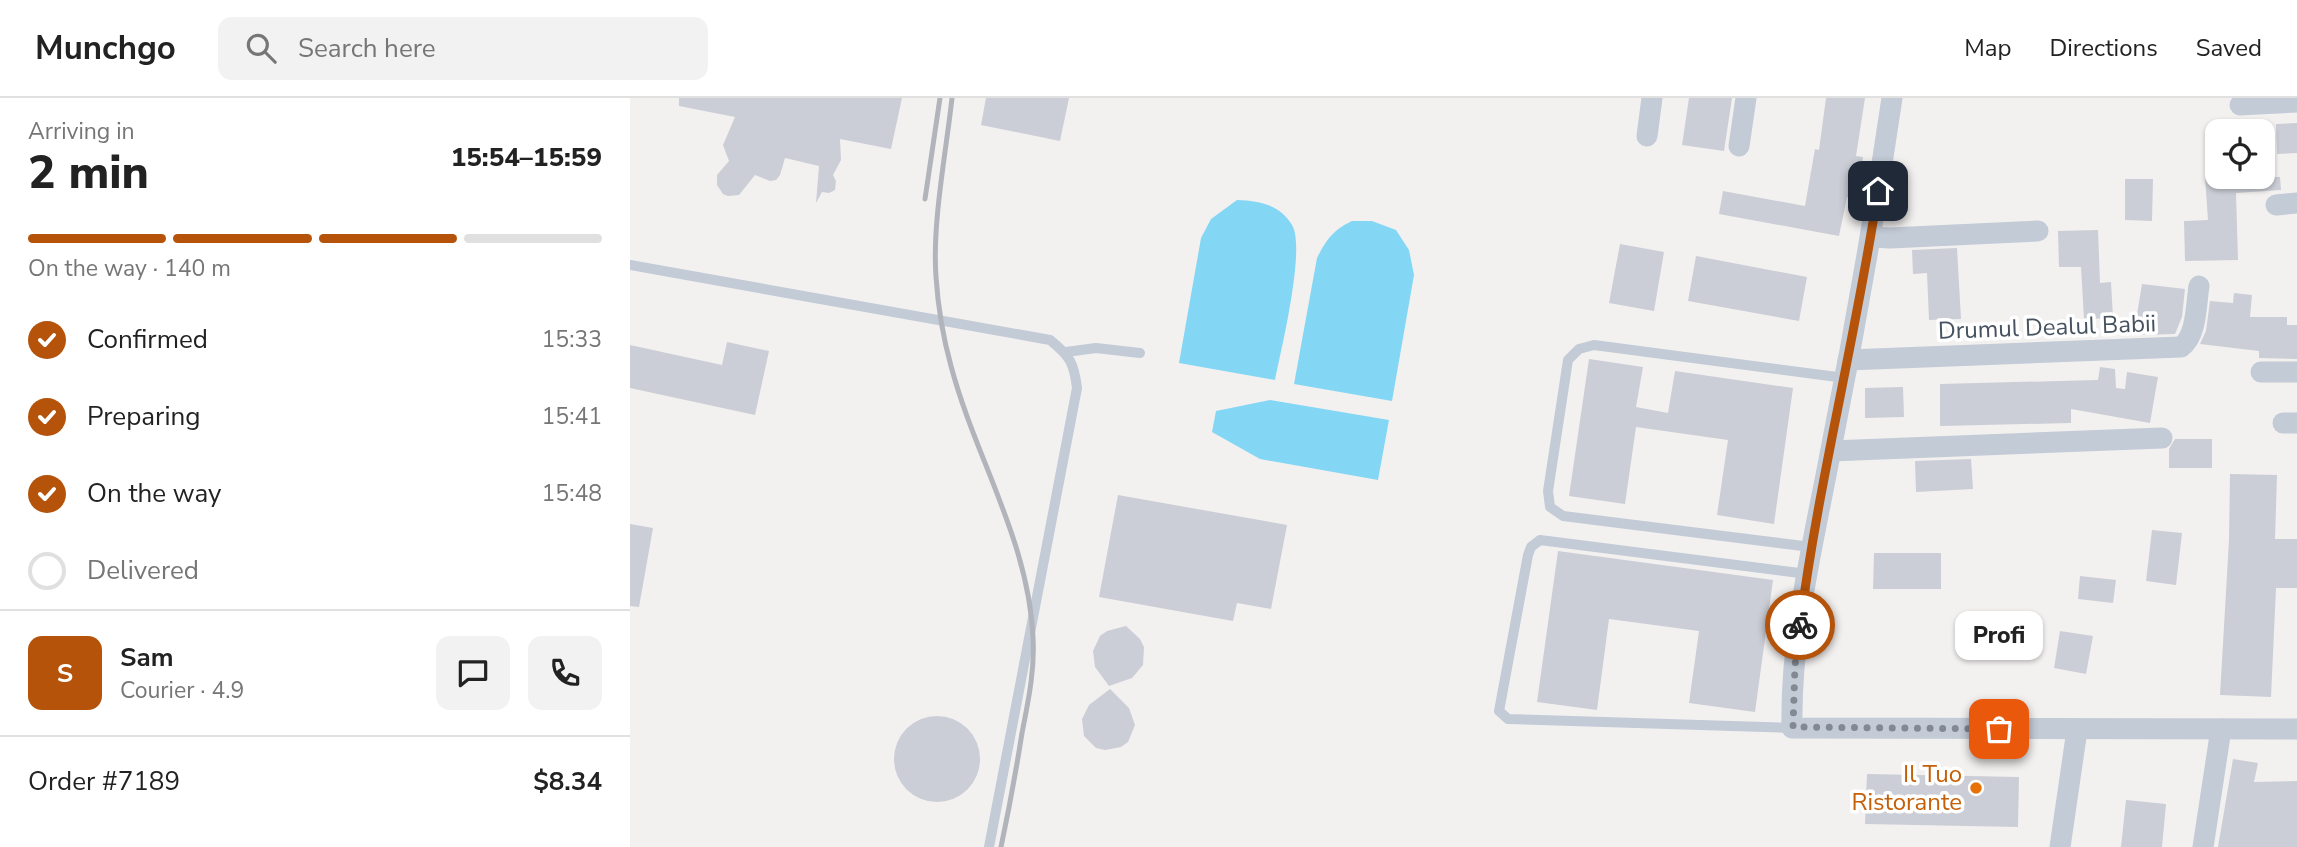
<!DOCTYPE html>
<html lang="en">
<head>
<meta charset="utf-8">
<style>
	:root { --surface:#fff; --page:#f2f2f2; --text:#222; --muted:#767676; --line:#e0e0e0; --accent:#b45309 }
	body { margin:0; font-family:"Nunito Sans",sans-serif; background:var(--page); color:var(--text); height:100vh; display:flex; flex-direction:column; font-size:26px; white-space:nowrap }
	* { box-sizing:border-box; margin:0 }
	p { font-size:23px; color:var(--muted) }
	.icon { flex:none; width:38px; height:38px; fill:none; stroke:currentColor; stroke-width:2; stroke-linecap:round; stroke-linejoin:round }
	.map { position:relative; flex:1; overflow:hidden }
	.sheet { display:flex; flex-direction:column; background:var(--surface); width:630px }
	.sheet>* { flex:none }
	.buttons { position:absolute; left:1575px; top:21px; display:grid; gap:14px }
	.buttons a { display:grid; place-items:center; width:70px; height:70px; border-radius:14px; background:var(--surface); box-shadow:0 2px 5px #0004; font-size:35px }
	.pin { position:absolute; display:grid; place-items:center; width:60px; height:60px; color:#fff; margin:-30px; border-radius:14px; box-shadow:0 4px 10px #0006 }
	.courier { position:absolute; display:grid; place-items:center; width:70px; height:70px; margin:-35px; border:5px solid #b45309; border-radius:50%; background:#fff; color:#222; box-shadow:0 2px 9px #0007 }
	.bubble { position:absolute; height:49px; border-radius:14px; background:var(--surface); box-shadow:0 2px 5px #0004; font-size:23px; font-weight:800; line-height:49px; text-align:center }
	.overview em { font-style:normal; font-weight:800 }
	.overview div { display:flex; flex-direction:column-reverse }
	.overview { display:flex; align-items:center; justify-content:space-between; height:119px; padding:0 28px }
	h1 { font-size:46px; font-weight:800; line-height:52px }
	.bar { display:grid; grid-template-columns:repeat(4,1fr); gap:10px 7px; align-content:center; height:84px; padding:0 28px }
	.bar i { height:9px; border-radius:5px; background:var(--line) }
	.bar .on { background:var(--accent) }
	.bar p { grid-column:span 4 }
	.line { display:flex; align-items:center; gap:18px; padding:0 28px; border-top:2px solid var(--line) }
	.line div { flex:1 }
	.round { display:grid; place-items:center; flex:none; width:74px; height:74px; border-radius:14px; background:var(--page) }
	ol { padding:0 28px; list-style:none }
	li { display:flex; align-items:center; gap:21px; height:77px }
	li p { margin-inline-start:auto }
	li .icon { padding:7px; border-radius:50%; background:var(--accent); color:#fff; stroke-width:4 }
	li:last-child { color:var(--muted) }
	li i { width:38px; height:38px; border:4px solid var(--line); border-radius:50% }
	header { display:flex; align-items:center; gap:42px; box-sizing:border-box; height:98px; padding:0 35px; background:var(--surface); border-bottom:2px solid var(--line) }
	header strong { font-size:33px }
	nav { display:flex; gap:38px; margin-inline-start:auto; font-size:24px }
	.search { width:490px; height:63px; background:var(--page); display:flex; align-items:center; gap:18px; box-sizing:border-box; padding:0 24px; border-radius:14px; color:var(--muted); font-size:26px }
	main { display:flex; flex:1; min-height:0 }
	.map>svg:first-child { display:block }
</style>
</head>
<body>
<header>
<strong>Munchgo</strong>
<div class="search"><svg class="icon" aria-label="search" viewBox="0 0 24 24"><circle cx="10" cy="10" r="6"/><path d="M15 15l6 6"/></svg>Search here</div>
<nav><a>Map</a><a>Directions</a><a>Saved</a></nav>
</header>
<main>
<section class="sheet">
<div class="overview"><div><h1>2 min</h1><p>Arriving in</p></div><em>15:54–15:59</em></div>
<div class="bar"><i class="on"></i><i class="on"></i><i class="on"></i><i></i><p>On the way · 140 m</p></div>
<ol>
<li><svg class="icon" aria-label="check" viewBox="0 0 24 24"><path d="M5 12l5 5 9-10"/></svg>Confirmed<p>15:33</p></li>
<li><svg class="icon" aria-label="check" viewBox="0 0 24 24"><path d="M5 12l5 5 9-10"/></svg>Preparing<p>15:41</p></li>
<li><svg class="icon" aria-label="check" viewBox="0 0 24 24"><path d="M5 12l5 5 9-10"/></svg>On the way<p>15:48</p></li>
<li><i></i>Delivered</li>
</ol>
<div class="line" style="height:126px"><b class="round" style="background:var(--accent);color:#fff">S</b><div><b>Sam</b><p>Courier · 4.9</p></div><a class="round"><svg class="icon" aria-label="chat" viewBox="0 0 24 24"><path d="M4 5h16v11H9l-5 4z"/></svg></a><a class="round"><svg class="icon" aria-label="phone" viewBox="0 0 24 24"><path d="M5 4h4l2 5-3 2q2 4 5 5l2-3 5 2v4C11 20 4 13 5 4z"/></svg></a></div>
<div class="line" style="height:91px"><div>Order #7189</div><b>$8.34</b></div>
</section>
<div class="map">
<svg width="1667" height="749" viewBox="0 0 1667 749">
	<rect width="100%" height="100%" fill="#f3f0f0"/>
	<g fill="#83d7f5">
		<path d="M607 102C629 103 649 106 662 127 676 150 651 252 645 282L549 265 571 140 581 121Z"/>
		<path d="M722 123H742L766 132 779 152 784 177 762 303 664 286 687 160C696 142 703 132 722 123Z"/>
		<polygon points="640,302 759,322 748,382 630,361 582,334 586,313"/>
	</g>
	<g fill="#cbced6">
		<polygon points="49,0 272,0 261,51 210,41 211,62 203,77 206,83 205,92 199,95 192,94 186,105 189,68 155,60 150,77 146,82 140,83 125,77 109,97 98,98 93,96 87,87 87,77 99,63 93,47 105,19 49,8"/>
		<polygon points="356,0 439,0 430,43 351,27"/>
		<polygon points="1059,0 1102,0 1094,53 1052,47"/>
		<polygon points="1196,0 1235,0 1226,58 1233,59 1226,101 1217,99 1209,138 1089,116 1093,93 1175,108 1185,51 1189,52"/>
		<polygon points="1667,25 1667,55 1647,56 1646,26"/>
		<polygon points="1575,79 1650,79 1651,92 1606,95 1608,162 1555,163 1554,123 1578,122"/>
		<polygon points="1495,81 1523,81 1522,123 1495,122"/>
		<polygon points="1468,132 1470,185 1481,184 1483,220 1454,221 1451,169 1429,169 1428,133"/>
		<polygon points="990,146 1034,154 1024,213 979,205"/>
		<polygon points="1327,150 1331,221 1299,222 1297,175 1283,176 1282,152"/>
		<polygon points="1066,158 1177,179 1169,223 1058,203"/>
		<polygon points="1512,186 1555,191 1552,219 1545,236 1516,237 1504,235"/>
		<polygon points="1604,195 1622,197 1620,219 1657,219 1657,227 1667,227 1667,261 1629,260 1629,253 1570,246 1576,233 1580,203 1603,205"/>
		<polygon points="97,244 139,253 125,317 0,290 0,247 92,267"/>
		<polygon points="959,261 1013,269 1006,309 1038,315 1045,273 1163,290 1144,426 1087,417 1098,342 1006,329 995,406 939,398"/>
		<polygon points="1470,269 1485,271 1486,290 1495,291 1497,274 1528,279 1520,325 1441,311 1441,325 1310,328 1310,286 1468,282"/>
		<polygon points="1273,289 1274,319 1235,320 1235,290"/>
		<polygon points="1545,341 1582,341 1582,370 1539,370 1539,351"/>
		<polygon points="1341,361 1343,391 1286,394 1285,363"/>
		<polygon points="1600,376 1647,377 1645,441 1667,441 1667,490 1646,490 1641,599 1590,597 1599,442"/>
		<polygon points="488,397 657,427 641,511 607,505 603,523 469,499"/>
		<polygon points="0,426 23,430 9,509 0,508"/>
		<polygon points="1522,432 1552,435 1546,487 1516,483"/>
		<polygon points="928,453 1143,482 1125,614 1059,605 1069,533 979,521 967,612 907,604"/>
		<polygon points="1244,455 1311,455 1311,491 1243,491"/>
		<polygon points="1450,478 1486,482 1483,505 1448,501"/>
		<polygon points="496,528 510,541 514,549 513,567 502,580 479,588 465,569 463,553 470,538 477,533"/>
		<polygon points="1430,533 1463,538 1456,576 1424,570"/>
		<polygon points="480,591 499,610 505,627 498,644 491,649 475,652 466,650 454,638 452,621 459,607"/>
		<circle cx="307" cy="661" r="43"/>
		<polygon points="1603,661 1628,665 1624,684 1667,683 1667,749 1588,749"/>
		<polygon points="1237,676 1389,679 1388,729 1235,726"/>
		<polygon points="1496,702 1536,706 1532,749 1491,749"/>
	</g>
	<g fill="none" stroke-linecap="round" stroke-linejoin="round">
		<g stroke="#c2cbd6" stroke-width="10">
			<path d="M0 167 420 242C440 258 444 265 447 290L359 749"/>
			<polyline points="436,254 466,250 510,255"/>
			<polyline points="1181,449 933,418 920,409 918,393 938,262 949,251 964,247 1215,280"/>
			<polyline points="1162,630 878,621 869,613 898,457 901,449 910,442 1177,476"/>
		</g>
		<g stroke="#c2cbd6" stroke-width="21">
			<path d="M1262 0C1245 116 1225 231 1202 346 1185 438 1160 535 1162 630L1667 631"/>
			<polyline points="1610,7 1667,4"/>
			<polyline points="1017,38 1022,0"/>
			<polyline points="1109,48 1116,0"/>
			<polyline points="1646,107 1667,105"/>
			<polyline points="1241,139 1260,140 1408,133"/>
			<path d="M1218 262 1551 249C1567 238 1566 206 1569 188"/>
			<polyline points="1631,274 1667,274"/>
			<polyline points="1653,325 1667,325"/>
			<polyline points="1201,353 1532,340"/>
			<polyline points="1430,749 1447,632"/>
			<polyline points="1573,749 1591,631"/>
		</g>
		<g stroke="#b1b4bb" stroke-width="5">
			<path d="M322 0C316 55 302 125 306 179 308 209 313 239 321 268 345 359 399 443 403 540 405 572 398 604 392 635 386 673 379 711 371 749"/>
			<polyline points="295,101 310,0"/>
		</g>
	</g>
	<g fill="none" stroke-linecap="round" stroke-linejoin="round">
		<polyline stroke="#838992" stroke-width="7" stroke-dasharray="0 12.6" points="1170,527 1165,567 1163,629 1369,631"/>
		<path stroke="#b45309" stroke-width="9" d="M1170 527C1189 381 1226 238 1248 93"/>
	</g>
	<circle fill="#e8710a" stroke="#fff" stroke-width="2.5" cx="1346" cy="690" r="7"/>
	<g text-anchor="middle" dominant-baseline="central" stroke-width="7" stroke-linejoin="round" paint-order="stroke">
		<g font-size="24" fill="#46525f" stroke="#fff">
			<text transform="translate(1417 229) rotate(-2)">Drumul Dealul Babii</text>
		</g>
		<g font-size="24" fill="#c56008" stroke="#fff" text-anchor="end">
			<text x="1332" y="676">Il Tuo<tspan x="1332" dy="28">Ristorante</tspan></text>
		</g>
	</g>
</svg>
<div class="buttons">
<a><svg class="icon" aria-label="locate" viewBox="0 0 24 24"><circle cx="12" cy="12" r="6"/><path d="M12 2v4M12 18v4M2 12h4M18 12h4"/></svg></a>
</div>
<div class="pin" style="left:1369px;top:631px;background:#ea580c"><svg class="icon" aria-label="bag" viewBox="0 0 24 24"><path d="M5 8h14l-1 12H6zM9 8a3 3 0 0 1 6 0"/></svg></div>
<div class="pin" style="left:1248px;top:93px;background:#1f2937"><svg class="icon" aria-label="home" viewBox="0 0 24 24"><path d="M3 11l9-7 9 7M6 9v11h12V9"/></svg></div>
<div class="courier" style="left:1170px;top:527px"><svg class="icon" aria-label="bike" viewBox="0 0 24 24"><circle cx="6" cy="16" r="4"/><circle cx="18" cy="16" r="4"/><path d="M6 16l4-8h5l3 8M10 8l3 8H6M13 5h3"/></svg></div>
<div class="bubble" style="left:1325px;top:513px;width:88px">Profi</div>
</div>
</main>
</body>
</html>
